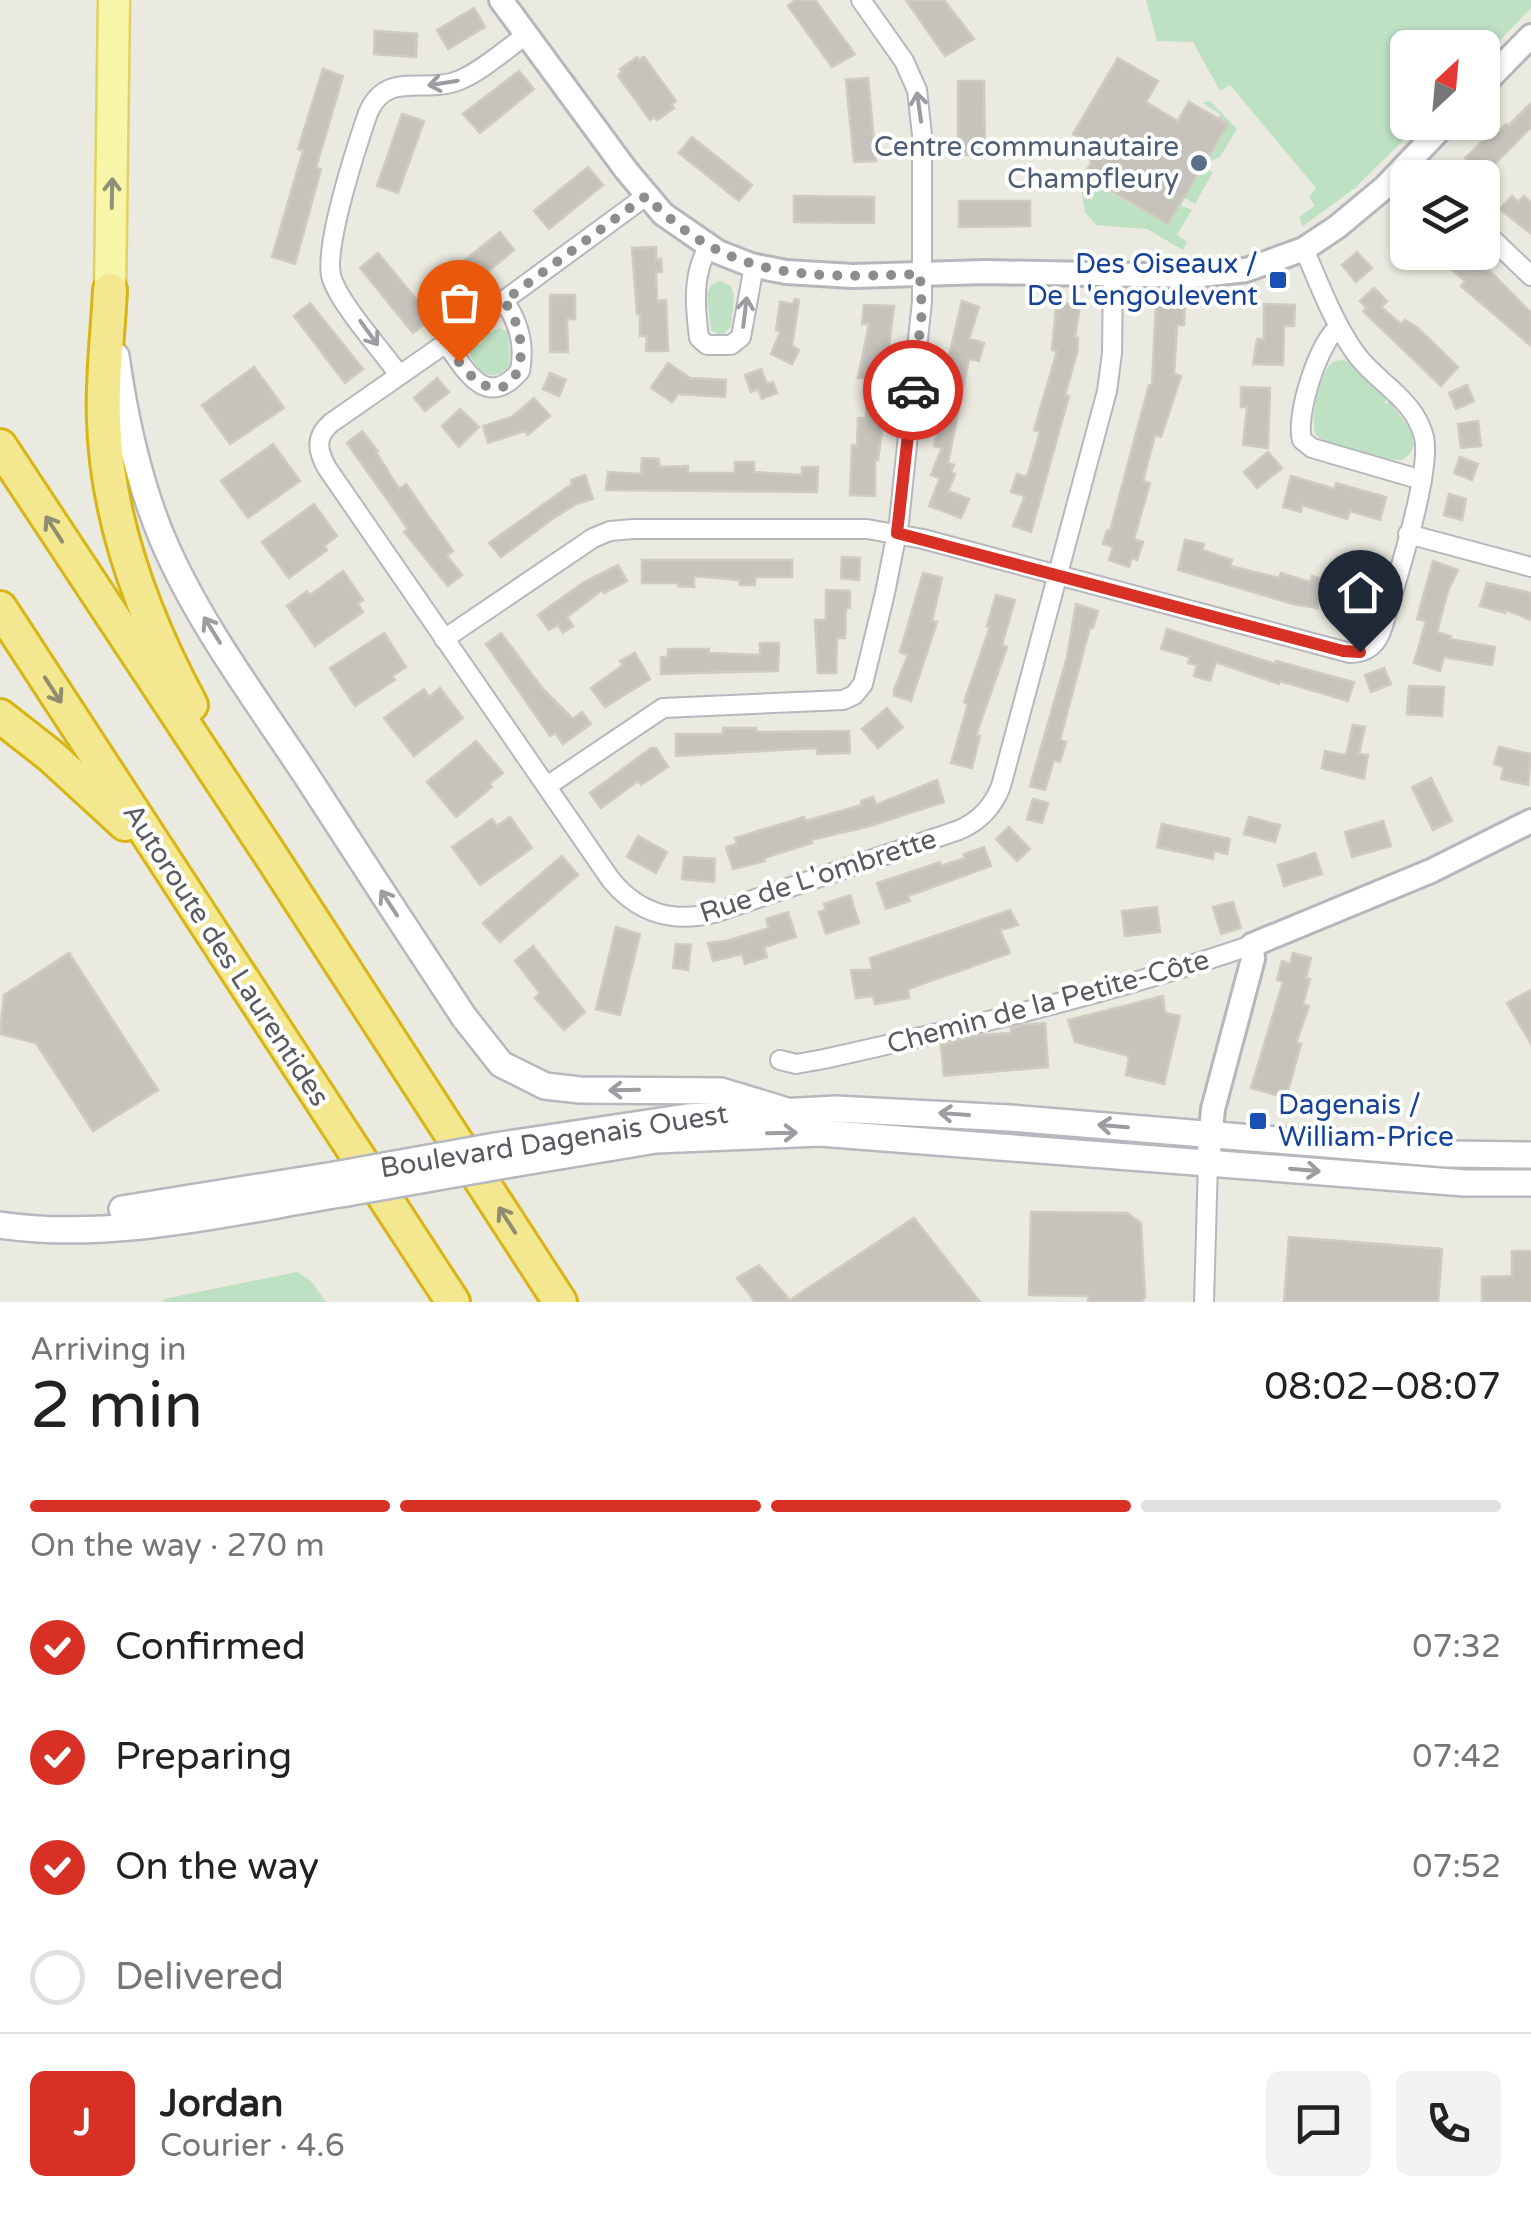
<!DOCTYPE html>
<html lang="en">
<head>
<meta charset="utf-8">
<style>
	:root { --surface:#fff; --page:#f2f2f2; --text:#222; --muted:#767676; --line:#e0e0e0; --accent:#d93025 }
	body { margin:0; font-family:"Varela Round",sans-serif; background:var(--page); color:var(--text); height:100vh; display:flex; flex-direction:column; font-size:38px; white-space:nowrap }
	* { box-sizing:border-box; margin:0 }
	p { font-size:32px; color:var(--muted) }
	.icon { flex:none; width:55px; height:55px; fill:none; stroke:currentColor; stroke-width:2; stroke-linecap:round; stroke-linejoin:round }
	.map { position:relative; height:1302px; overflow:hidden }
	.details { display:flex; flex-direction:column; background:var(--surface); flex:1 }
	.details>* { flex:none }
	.needle { width:65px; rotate:26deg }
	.tools { position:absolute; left:1390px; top:30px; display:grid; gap:20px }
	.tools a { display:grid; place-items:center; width:110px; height:110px; border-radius:15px; background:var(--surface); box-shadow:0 2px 8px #0004; font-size:50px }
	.pin { position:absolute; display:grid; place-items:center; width:85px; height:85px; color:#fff; margin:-102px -42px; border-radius:50% 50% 50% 0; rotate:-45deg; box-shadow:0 0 10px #0007 }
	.pin .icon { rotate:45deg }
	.courier { position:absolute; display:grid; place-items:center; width:100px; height:100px; margin:-50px; border:8px solid #d93025; border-radius:50%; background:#fff; color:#222; box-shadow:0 2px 12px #0007 }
	.head em { font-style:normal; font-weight:600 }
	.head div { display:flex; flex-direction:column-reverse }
	.head { display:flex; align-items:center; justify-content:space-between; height:170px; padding:0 30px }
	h1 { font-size:65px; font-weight:600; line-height:75px }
	.bar { display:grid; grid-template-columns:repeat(4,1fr); gap:15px 10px; align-content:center; height:120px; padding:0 30px }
	.bar i { height:12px; border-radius:8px; background:var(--line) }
	.bar .current { background:var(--accent) }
	.bar p { grid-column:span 4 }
	.line { display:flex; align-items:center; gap:25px; padding:0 30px; border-top:2px solid var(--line) }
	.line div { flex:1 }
	.round { display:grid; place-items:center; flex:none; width:105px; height:105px; border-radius:15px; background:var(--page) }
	ol { padding:0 30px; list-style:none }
	li { display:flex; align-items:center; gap:30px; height:110px }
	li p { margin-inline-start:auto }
	li .icon { padding:10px; border-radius:50%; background:var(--accent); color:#fff; stroke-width:4 }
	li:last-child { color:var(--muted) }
	li i { width:55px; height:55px; border:5px solid var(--line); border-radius:50% }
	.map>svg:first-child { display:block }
</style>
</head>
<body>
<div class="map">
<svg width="1531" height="1302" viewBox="0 0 1531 1302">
	<rect width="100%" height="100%" fill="#eaeae0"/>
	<g fill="#bee0c3">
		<polygon points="1146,0 1531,0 1531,8 1483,58 1482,48 1408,48 1408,122 1421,123 1355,188 1303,226 1299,217 1315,206 1309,197 1316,188 1230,85 1220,91 1193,42 1157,41"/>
		<polygon points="1210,101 1237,129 1220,157 1209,162 1207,161 1228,124 1218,119 1220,114 1203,103"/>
		<polygon points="1203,167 1213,172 1195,204 1183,197 1187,173 1197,178"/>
		<polygon points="1079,175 1167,224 1179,205 1192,210 1177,234 1187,242 1183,250 1147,229 1096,225 1085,212"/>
		<polygon points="720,281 730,285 734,295 731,327 721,336 711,330 707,294 711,285"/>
		<path d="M500 328 508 332 510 365C493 386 475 371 469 351L476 341 479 345 483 341 481 337Z"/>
		<path d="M1343 360 1353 364 1386 398 1385 405 1389 401 1411 430 1414 445 1409 455 1402 460C1388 461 1325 446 1317 436 1308 425 1320 376 1329 366 1333 360 1337 361 1343 360Z"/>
		<polygon points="297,1272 311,1281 326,1302 163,1302 164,1299"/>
	</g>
	<g fill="#c6c3bd" stroke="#ceccbf" stroke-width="2.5">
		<polygon points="795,0 815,0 855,54 832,67 788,6"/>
		<polygon points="906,0 944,0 974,39 945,56"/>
		<polygon points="474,8 485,27 448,49 437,30"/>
		<polygon points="375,31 417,34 416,57 374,54"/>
		<polygon points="637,57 639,60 644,57 676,101 671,105 674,108 657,120 654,117 650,120 618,76 622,72 620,69"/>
		<polygon points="1118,58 1158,81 1146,102 1178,121 1189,102 1228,124 1168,224 1084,175 1091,163 1085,140 1073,134"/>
		<polygon points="323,69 343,76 316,168 321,169 295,264 272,257 303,151 298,149"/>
		<polygon points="519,71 534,89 480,133 463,114"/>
		<polygon points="868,78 876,161 854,162 846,80"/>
		<polygon points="958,81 984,81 985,155 958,155"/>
		<polygon points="1531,103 1531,127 1492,167 1495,171 1489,178 1472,178 1461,167 1467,160 1465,158 1497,127 1500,130 1506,124 1508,126"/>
		<polygon points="402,114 424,121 398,193 377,186"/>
		<polygon points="692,137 752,185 739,201 679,153"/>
		<polygon points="588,167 603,185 549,229 534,211"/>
		<polygon points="794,196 874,197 874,223 794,222"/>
		<polygon points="1512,196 1518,202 1524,196 1531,203 1531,234 1500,209"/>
		<polygon points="959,201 1030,201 1030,226 959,227"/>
		<polygon points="500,232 514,250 470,286 455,268"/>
		<polygon points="656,247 656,260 661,259 662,272 656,272 657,301 666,300 668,351 646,351 647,336 640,336 640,314 637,314 632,248"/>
		<polygon points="1357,252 1372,268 1356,282 1342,265"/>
		<polygon points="1431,252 1468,252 1494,275 1531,313 1531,346 1461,286 1465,281"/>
		<polygon points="378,253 432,318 413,333 360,268"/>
		<polygon points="1374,288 1387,301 1381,307 1401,324 1405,320 1419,329 1458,367 1441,386 1363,311 1367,308 1360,301"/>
		<polygon points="550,295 575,295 575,319 567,319 568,352 550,352"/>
		<polygon points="795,299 799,300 792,346 799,350 792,364 771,354 781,331 776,330 780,302 793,304"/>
		<polygon points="962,301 979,307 969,339 984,343 979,361 969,359 948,463 954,465 951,472 955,474 948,491 969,499 961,518 929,506 940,478 931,475 942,448 934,446 949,386 942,385"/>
		<polygon points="310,303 363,369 345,383 294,316"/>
		<polygon points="1063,303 1080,305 1075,337 1078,338 1077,353 1065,395 1069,396 1031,532 1013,526 1025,496 1011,492 1017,474 1027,477 1040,432 1034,430 1057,351 1052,350 1056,309 1062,310"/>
		<polygon points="1156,304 1185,305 1184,325 1177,325 1174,374 1181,376 1161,437 1155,435 1143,481 1150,483 1134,539 1143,542 1137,560 1132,558 1129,567 1109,560 1113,547 1103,544 1107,530 1110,531 1149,385 1152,385"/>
		<polygon points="1264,304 1295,305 1294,326 1284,326 1283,365 1253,364 1257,339 1264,339"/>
		<polygon points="864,305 894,306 883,394 882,432 878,460 875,460 875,496 850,495 852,445 857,446 858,418 866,418 867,379 858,378 869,324 862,324"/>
		<polygon points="668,363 690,378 726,380 725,397 678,394 672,402 651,388"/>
		<polygon points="254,367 284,408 230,444 202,405"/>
		<polygon points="761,369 767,384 773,382 777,393 762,399 758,389 751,392 745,375"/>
		<polygon points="550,373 566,380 559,396 543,389"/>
		<polygon points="437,378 449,392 425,411 414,398"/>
		<polygon points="1467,385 1474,401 1456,409 1449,393"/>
		<polygon points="1241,387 1270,388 1268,448 1243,445 1247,407 1241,407"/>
		<polygon points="534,398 550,416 528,435 525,431 488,443 483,426 512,417"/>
		<polygon points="460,409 479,427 459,447 442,426"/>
		<polygon points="1478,421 1481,446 1461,448 1458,424"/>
		<polygon points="362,431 378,451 376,452 399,489 406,484 453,551 447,556 462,575 448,586 404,532 408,529 347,443"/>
		<polygon points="273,444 300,481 248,518 221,481"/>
		<polygon points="1268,452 1282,468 1257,488 1244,472"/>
		<polygon points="1460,457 1478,464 1472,480 1454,473"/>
		<polygon points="642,458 659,459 659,467 688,466 688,473 735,473 735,462 754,462 754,472 802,475 802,467 818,467 817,492 606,490 608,472 641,474"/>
		<polygon points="585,475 593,499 576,504 551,520 501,557 489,543 572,484 571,480"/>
		<polygon points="1291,476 1335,489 1336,483 1386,497 1380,520 1350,511 1347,519 1302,505 1301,512 1283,507"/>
		<polygon points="1449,494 1466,499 1462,520 1444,515"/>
		<polygon points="314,504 337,536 324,546 327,550 289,578 262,542"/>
		<polygon points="1185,540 1204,544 1202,550 1232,560 1230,566 1279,578 1281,573 1310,582 1312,576 1330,581 1329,584 1363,596 1354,619 1340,614 1342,608 1319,602 1317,608 1293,604 1178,570"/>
		<polygon points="842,557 860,558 859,580 841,578"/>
		<polygon points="642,560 792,560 792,577 755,577 755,585 740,585 740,580 694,576 694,587 678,586 678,583 642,583"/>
		<polygon points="1433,561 1458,570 1448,591 1437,632 1451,636 1450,639 1495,647 1492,665 1444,657 1440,671 1414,663 1426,621 1417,619"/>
		<polygon points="618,565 627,581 604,593 602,590 567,617 573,626 563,633 558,625 549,630 538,615 584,582"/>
		<polygon points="343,571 363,600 358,604 363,612 315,646 287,606 307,591 310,595"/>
		<polygon points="923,573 942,578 932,621 937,622 911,701 894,695 894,690 908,655 900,652"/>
		<polygon points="1487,583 1531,593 1531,620 1506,610 1505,613 1480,606"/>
		<polygon points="826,590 850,591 850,608 846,608 845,638 837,638 836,673 818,673 815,620 826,620"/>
		<polygon points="996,595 1015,600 1002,645 1007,647 976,735 980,736 972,768 951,763 968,704 964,702 990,627 987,626"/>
		<polygon points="1076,604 1098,611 1093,628 1090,627 1060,740 1066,742 1060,762 1054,760 1045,790 1030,786 1067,657"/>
		<polygon points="1167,629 1275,664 1276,661 1354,682 1348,701 1280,681 1279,684 1216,662 1210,681 1194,676 1197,665 1188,663 1190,657 1161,649"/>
		<polygon points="384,633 406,667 392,676 395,680 355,706 330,668"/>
		<polygon points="501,633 543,689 573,719 582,712 591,724 563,744 555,733 550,736 486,644"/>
		<polygon points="760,643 779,643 778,671 661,674 661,657 668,657 668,649 709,649 709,653 760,655"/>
		<polygon points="635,653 650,679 605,707 591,688 623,665 620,661"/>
		<polygon points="1384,668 1391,684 1371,692 1365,675"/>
		<polygon points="1409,686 1444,687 1442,716 1407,714"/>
		<polygon points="440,688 463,718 414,756 384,718 424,689 429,697"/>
		<polygon points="887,708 903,727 878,748 862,729"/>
		<polygon points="1353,725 1365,727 1359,754 1368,755 1364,779 1322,768 1325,751 1345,755 1347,752"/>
		<polygon points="723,728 756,728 756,732 849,731 850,753 817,754 817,748 676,756 676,734 723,734"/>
		<polygon points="476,741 503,773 489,784 492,787 456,817 427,782"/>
		<polygon points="1499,747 1531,754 1528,785 1501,779 1504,767 1494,764"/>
		<polygon points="651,748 656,748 668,767 641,785 638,781 601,808 590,793"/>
		<polygon points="1431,778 1452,821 1433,830 1412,787"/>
		<polygon points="937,780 944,802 870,826 811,840 812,843 764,858 765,861 733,869 726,847 737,844 735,838 804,817 805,821 862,805 861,801 873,797 876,805"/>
		<polygon points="1033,799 1048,803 1042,823 1027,819"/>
		<polygon points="510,817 532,848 480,885 452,847 492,819 497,826"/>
		<polygon points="1249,817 1280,825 1275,842 1244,834"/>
		<polygon points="1383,821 1391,846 1352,857 1345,832"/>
		<polygon points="1162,824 1230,839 1227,854 1214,851 1213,859 1157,847"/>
		<polygon points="1009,827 1030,849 1017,861 996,839"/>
		<polygon points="638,836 667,852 656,873 627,857"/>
		<polygon points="984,847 991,866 908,896 910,901 886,909 877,883 940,862 941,866 965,858 964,854"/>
		<polygon points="1315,853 1322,874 1284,886 1278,865"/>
		<polygon points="562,856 578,875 500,942 483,923"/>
		<polygon points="684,857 715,859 714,882 682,879"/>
		<polygon points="850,895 859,923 826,934 819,912 826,910 824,904"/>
		<polygon points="1233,902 1241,928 1221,934 1213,907"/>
		<polygon points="1157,907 1160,932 1125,936 1122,911"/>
		<polygon points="1010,910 1018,925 1000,930 1010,953 908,989 909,998 875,1004 873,996 856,998 851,970 872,970 870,958"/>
		<polygon points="788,912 796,937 764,947 767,957 745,964 742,954 713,961 708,943 726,941 769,928 766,919"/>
		<polygon points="616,927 640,934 620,1015 596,1009"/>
		<polygon points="676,944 691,945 688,970 673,968"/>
		<polygon points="533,946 585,1012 564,1030 535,998 540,993 515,961"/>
		<polygon points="69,953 158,1090 93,1131 36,1043 0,1034 4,995"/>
		<polygon points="1293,953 1311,958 1306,978 1310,979 1303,1004 1309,1006 1296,1043 1301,1044 1286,1098 1251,1088 1283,982 1277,980 1282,961 1290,964"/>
		<polygon points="1531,990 1531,1044 1507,1003"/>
		<polygon points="1163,996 1165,1013 1180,1016 1164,1084 1126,1075 1129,1056 1075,1042 1068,1020"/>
		<polygon points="1045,1023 1048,1067 944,1076 941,1045 981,1035 1011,1033 1011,1028 1022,1025"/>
		<polygon points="1031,1212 1127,1213 1141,1223 1145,1297 1141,1302 1088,1302 1088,1296 1029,1295"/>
		<polygon points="914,1218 980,1302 755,1302 737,1278 759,1265 790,1300"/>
		<polygon points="1289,1237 1442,1249 1438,1302 1284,1302"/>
		<polygon points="1512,1251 1531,1251 1531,1302 1482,1302 1482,1277 1512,1276"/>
	</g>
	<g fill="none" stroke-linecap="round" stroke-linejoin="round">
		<defs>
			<g id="minor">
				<polyline points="1411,161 1429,178"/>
				<path d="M646 196 446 343 331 423C315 437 317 450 327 468L611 880C639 914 673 923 714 913L959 830C980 821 993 807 1001 786L1107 391 1112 353 1113 274"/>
				<polyline points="1482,229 1531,276"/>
				<path d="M708 247C692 276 695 306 699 338L707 345H731L741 337 754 266"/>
				<path d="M1339 327C1319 340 1295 416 1302 440L1312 448 1422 480"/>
				<path d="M446 343C466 371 486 410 520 371 525 345 519 322 504 301"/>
				<path d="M399 375C381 349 342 307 332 279 322 251 357 145 368 113 387 69 425 95 460 80 483 70 505 50 526 35"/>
				<polyline points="1408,534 1531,567"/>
				<path d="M444 639 593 538 610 531 633 529H867L923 539 1350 653C1369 653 1378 643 1383 626 1395 585 1432 472 1424 437 1414 398 1377 383 1356 354 1333 322 1320 285 1304 249"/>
				<polyline points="547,786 663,708 843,700 854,695 863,684 885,593 899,522 922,301 922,135 917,90 904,61 861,0"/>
				<path d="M780 1060 796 1064 824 1059C968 1027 1112 993 1252 945"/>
				<polyline points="1204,1302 1208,1162"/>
			</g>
			<g id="tertiary">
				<polyline points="501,0 626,170 663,214 718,252 751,265 786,272 853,276 985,272 1193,276 1246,270 1304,249 1337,227 1385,187 1447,122"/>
				<polyline points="1482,86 1531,36"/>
				<polyline points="1208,1162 1213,1109 1253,959 1252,945 1431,871 1531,821"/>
			</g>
			<g id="secondary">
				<path d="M116 356C125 420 138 481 163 540 199 624 256 699 306 775 358 855 411 937 464 1017L501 1064 545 1086 580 1090 721 1091 787 1111"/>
				<polyline points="495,1146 687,1117 835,1109 1010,1118 1447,1154 1531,1155"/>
				<polyline points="506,1165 656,1140 820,1133 1465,1183 1531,1183"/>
				<polyline points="122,1209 334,1175"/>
				<path d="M0 1225C114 1242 234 1211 347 1193"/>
			</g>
			<polyline id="primary" points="110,290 114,0"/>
			<g id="motorway">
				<path d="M110 290C108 333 102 378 104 421 107 521 144 618 191 705"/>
				<polyline points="0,446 273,859 560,1302"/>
				<polyline points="0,608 453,1302"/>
				<polyline points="0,716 51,756 125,824"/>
			</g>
		</defs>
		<use href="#minor" stroke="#b6b7bc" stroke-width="22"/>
		<use href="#tertiary" stroke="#b6b7bc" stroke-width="28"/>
		<use href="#secondary" stroke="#b6b8be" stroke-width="30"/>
		<use href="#primary" stroke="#e4d160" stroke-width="35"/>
		<use href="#motorway" stroke="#d7b513" stroke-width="38"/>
		<use href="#minor" stroke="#fff" stroke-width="18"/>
		<use href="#tertiary" stroke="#fff" stroke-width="22"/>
		<use href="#secondary" stroke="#fff" stroke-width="25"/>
		<use href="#primary" stroke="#f7f5a8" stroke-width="30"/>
		<use href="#motorway" stroke="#f3e78f" stroke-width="32"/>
		<defs>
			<g id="secondary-bridge">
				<polyline points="334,1175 495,1146"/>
				<polyline points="347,1193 506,1165"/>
			</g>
		</defs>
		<use href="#secondary-bridge" stroke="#b6b8be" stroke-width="30" stroke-linecap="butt"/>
		<use href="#secondary-bridge" stroke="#fff" stroke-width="25"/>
	</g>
	<defs><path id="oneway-shaft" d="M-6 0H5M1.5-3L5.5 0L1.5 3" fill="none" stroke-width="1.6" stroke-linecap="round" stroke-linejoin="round" transform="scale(2.5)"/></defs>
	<g stroke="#9b9da0">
		<use href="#oneway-shaft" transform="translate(443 83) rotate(171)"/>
		<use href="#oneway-shaft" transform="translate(919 107) rotate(-98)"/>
		<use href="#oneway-shaft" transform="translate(745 312) rotate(-83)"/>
		<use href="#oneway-shaft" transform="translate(369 333) rotate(54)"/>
		<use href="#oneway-shaft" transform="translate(212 630) rotate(-122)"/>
		<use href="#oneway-shaft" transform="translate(389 903) rotate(-123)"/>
		<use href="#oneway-shaft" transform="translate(624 1090) rotate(179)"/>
		<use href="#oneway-shaft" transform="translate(954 1114) rotate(-176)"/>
		<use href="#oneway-shaft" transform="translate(1113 1126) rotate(-175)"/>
		<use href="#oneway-shaft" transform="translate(782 1133) rotate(-1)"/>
		<use href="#oneway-shaft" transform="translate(1305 1170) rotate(5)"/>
	</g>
	<use stroke="#909179" href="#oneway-shaft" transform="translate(112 193) rotate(-89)"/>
	<g stroke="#8f8c70">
		<use href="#oneway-shaft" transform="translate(54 529) rotate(-123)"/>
		<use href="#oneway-shaft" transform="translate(53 690) rotate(57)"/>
		<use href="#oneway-shaft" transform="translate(507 1220) rotate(-123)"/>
	</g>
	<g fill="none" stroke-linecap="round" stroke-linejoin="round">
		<path stroke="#8c8d8d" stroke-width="10" stroke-dasharray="0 18" d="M459 362C509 428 543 354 504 301L646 196C729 282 808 278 920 274L922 312 913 390"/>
		<polyline stroke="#d93025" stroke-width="12" points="913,390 897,533 1343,651 1360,652"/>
	</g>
	<circle fill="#5c6f8a" stroke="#fff" stroke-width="4" cx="1199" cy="163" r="10"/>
	<g fill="#1a4fb4" stroke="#fff" stroke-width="4">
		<rect x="1268" y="270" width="20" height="20" rx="5"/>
		<rect x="1248" y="1111" width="20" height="20" rx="5"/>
	</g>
	<g text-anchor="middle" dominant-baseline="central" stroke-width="8" stroke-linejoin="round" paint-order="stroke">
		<g font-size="28" fill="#4e5e75" stroke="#fff" text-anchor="end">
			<text x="1179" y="147">Centre communautaire<tspan x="1179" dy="32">Champfleury</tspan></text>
		</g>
		<g font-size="28" fill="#164399" stroke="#fff" text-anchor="end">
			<text x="1258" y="264">Des Oiseaux /<tspan x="1258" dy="32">De L'engoulevent</tspan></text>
			<text x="1278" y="1105" text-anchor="start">Dagenais /<tspan x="1278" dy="32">William-Price</tspan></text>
		</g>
		<g font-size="28" fill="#595b60" stroke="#fff">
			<text transform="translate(818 876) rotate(-18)">Rue de L'ombrette</text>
			<text transform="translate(226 955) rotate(57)">Autoroute des Laurentides</text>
			<text transform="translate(1048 1002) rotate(-15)">Chemin de la Petite-Côte</text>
			<text transform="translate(554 1141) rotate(-9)">Boulevard Dagenais Ouest</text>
		</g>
	</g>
</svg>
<div class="tools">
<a><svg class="needle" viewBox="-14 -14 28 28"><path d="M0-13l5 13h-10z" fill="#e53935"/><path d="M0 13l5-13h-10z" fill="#767676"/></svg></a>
<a><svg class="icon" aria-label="layers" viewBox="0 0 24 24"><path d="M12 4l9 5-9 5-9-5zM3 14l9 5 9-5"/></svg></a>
</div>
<div class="pin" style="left:459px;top:362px;background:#ea580c"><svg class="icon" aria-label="bag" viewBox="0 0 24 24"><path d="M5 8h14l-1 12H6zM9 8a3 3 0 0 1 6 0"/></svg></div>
<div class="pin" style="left:1360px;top:652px;background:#1f2937"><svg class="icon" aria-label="home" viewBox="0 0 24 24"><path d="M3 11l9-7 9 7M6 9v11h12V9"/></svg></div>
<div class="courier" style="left:913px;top:390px"><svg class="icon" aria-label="car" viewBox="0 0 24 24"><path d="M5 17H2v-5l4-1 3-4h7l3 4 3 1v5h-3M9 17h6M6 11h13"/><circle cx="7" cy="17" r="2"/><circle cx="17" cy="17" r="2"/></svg></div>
</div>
<section class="details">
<div class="head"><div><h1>2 min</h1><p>Arriving in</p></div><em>08:02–08:07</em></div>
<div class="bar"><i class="current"></i><i class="current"></i><i class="current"></i><i></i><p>On the way · 270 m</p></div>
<ol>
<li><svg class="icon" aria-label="check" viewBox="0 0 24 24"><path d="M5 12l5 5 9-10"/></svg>Confirmed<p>07:32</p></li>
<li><svg class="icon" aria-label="check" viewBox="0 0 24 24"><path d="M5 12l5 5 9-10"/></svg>Preparing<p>07:42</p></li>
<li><svg class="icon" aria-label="check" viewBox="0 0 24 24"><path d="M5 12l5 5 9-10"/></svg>On the way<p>07:52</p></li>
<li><i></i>Delivered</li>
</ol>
<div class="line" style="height:180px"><b class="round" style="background:var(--accent);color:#fff">J</b><div><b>Jordan</b><p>Courier · 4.6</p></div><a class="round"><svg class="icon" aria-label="chat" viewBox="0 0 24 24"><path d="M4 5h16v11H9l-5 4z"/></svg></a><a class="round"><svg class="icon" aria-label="phone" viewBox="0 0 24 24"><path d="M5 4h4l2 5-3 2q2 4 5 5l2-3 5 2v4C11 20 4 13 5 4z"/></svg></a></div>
</section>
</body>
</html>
